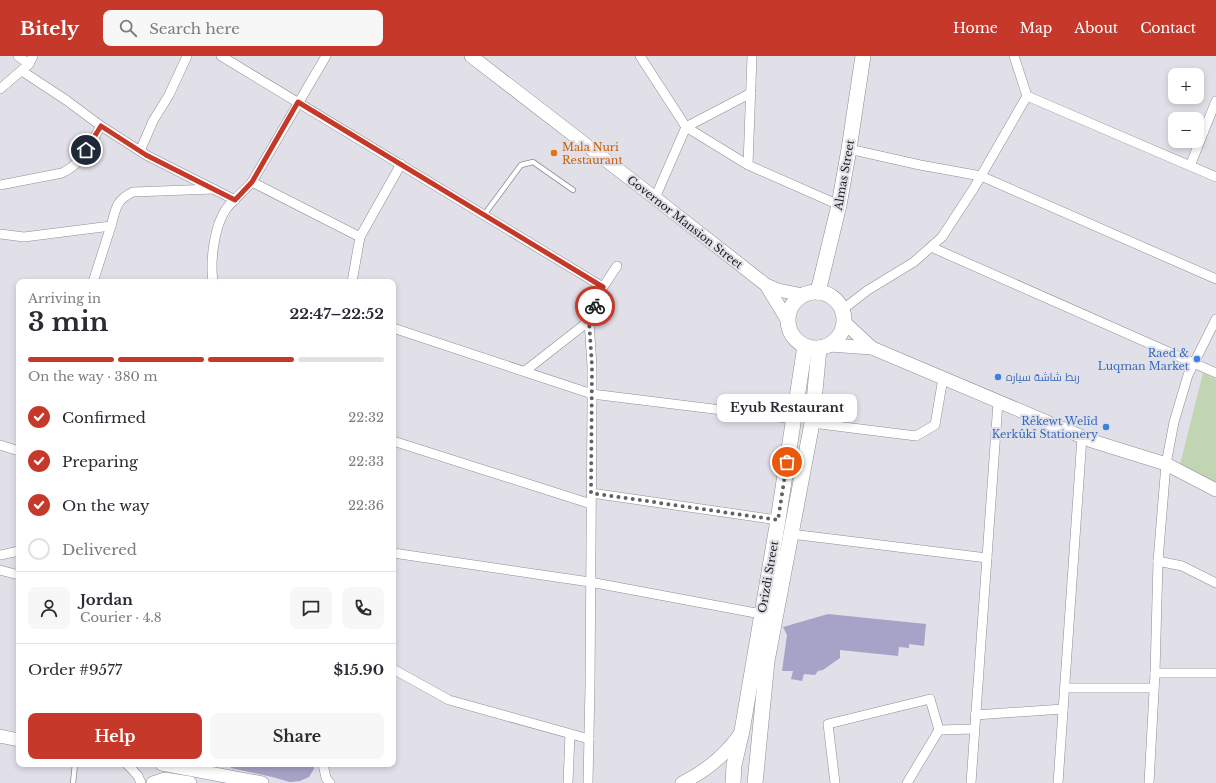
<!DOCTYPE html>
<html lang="en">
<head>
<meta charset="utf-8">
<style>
	:root { --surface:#fff; --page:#f7f7f7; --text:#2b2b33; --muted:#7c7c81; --line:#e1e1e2; --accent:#c6392a }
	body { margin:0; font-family:"Libre Baskerville",Cairo,serif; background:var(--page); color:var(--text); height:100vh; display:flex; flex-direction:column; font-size:15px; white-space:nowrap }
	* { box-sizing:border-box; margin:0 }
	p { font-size:13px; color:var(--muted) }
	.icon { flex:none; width:22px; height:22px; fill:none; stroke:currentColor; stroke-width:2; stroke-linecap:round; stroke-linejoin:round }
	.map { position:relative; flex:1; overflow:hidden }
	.sheet { position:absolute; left:16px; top:223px; width:380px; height:488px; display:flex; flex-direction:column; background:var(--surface); border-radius:8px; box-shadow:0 2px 6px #0003 }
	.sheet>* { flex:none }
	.controls { position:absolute; left:1168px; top:12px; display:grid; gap:8px }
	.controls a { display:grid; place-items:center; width:36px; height:36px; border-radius:8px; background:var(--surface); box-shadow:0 2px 6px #0003; font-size:20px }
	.pin { position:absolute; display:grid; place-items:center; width:34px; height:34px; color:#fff; margin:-17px; border:2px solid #fff; border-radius:50%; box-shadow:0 1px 4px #0007 }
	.courier { position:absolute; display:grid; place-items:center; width:40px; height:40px; margin:-20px; border:3px solid #c6392a; border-radius:50%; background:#fff; color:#222; box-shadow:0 1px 5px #0007 }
	.bubble { position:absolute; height:28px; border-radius:8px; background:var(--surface); box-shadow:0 2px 6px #0003; font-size:13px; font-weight:700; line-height:28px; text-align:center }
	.summary em { font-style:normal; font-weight:700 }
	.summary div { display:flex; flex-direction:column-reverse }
	.summary { display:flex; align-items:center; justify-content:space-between; height:68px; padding:0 12px }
	h1 { font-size:26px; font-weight:700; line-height:30px }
	.bar { display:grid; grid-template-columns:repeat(4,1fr); gap:6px 4px; align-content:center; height:48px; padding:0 12px }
	.bar i { height:5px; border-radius:3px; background:var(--line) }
	.bar .current { background:var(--accent) }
	.bar p { grid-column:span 4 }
	.line { display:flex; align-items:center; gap:10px; padding:0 12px; border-top:1px solid var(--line) }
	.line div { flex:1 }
	.round { display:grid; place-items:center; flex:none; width:42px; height:42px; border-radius:8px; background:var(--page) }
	ol { padding:0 12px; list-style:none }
	li { display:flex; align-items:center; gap:12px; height:44px }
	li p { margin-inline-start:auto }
	li .icon { padding:4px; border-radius:50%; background:var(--accent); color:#fff; stroke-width:4 }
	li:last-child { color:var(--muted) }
	li i { width:22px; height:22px; border:2px solid var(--line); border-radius:50% }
	.action { display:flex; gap:8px; margin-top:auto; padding:8px 12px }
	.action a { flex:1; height:46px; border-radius:8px; background:var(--accent); color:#fff; font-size:16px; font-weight:700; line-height:46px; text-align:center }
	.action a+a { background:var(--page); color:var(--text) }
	header { display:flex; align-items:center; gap:24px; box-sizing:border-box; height:56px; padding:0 20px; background:var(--accent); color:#fff }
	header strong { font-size:19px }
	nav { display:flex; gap:22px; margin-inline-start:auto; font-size:14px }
	.search { width:280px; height:36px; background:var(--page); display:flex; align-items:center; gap:10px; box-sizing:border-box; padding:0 14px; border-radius:8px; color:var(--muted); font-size:15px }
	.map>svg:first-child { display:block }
</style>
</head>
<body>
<header>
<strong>Bitely</strong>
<div class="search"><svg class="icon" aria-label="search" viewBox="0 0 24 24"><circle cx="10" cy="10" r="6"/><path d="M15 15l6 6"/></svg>Search here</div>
<nav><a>Home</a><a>Map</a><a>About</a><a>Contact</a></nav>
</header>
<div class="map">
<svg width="1216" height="727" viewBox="0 0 1216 727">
	<rect width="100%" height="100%" fill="#e1e0e8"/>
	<polygon fill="#c2d5b3" points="1203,317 1216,323 1216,426 1180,408"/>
	<g fill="#a7a3c8">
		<polygon points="828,558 926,568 924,590 909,588 909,592 899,591 898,600 840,594 840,602 823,614 818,615 815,619 804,618 802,625 791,623 793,615 782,615 787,579 783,571"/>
		<polygon points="231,708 314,708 314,713 309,721 300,725 290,726 272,721 231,712"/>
	</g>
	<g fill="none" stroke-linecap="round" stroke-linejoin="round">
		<defs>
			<g id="lane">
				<polyline points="484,159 521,109 533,106 573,134"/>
				<polyline points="73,727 75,708"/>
			</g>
			<g id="street">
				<polyline points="18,0 29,8"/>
				<polyline points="187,0 169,39 153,65 140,95 146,99 235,144"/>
				<polyline points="221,0 603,231"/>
				<polyline points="326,0 252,126 360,181"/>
				<polyline points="640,0 686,71 748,109 839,149"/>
				<polyline points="22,15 66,44 101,70 140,95"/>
				<polyline points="0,33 29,8 33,0"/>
				<polyline points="1027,40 1216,121"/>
				<polyline points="849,93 920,109 981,120 1216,223"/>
				<polyline points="748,109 752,0"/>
				<polyline points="1190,110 1216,45"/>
				<path d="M0 129 62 117C82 108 90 88 101 70"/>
				<polyline points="655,142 686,71 751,37"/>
				<path d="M0 178 24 181 111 170C116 152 116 144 133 136L214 133"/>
				<polyline points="931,191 1216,317"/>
				<polyline points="93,226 111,170"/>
				<path d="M213 226C210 205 214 171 226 153 233 144 244 135 252 126"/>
				<polyline points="352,226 360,181 401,108"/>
				<polyline points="842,254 868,234 914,206 942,181 974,132 1027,40 1014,0"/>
				<polyline points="1216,263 1188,319 1174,366 1166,408 1158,505 1155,617 1216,617"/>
				<polyline points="393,272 592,338 794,363"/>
				<polyline points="525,315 589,265"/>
				<polyline points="812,367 916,380 935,369 943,322"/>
				<polyline points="393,385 591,448"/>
				<polyline points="0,389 19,395"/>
				<polyline points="591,437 778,464"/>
				<polyline points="791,478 987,502"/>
				<polyline points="393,497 590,526 761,558"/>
				<polyline points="0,499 19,495"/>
				<polyline points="1158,505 1182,510 1216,527"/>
				<polyline points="0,514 19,519"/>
				<polyline points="393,613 449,644 589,683"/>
				<polyline points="1065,632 1154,632"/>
				<polyline points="975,659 1063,653"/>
				<polyline points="939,674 974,673"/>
				<polyline points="127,708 138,720 141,727"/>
				<polyline points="323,708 326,722 330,727"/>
				<polyline points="568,727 570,678"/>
				<polyline points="588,727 590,630 592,346 592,310 589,265 603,231 617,210"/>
				<polyline points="835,727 828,668 930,643 939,674 907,727"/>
				<polyline points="971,727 998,346"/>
				<polyline points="1058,727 1082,381"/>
				<polyline points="1149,727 1155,617"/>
			</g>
			<g id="secondary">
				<polyline points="471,0 655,142 766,229 778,234 803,239"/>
				<polyline points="766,229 788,265"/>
				<polyline points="844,266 872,292"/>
				<polyline points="829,289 872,292 1092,385 1166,408 1216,434"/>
				<polyline points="0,680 19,684"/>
				<polyline points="162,708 262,727"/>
				<polyline points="153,727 165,723 190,727"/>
				<path d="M682 727C706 715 725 700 740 678"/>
			</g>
			<g id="primary">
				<polyline points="818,236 839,149 849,93 863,0"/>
				<circle cx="816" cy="264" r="28"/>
				<polyline points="733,727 734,709 742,675 778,464 805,290"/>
				<polyline points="755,727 767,605 812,367 819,292"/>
			</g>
		</defs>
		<use href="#lane" stroke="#8e8d95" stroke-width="6"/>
		<use href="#street" stroke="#8e8d95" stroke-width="10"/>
		<use href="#secondary" stroke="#8e8d95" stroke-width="14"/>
		<use href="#primary" stroke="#8e8d95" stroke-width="16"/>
		<use href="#lane" stroke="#fff" stroke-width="4.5"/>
		<use href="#street" stroke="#fff" stroke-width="9"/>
		<use href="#secondary" stroke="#fff" stroke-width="13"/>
		<use href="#primary" stroke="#fff" stroke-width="15"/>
	</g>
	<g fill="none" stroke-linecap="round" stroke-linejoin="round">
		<polyline stroke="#616065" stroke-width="4" stroke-dasharray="0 7.2" points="595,250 589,265 592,310 591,437 778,464 787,406"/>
		<polyline stroke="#c6392a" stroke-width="5" points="86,94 101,70 146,99 235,144 252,126 298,46 603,231 595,250"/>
	</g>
	<circle fill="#e8710a" stroke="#e1e0e8" stroke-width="1.5" cx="554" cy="97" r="4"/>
	<g fill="#3f7fe0" stroke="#e1e0e8" stroke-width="1.5">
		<circle cx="1197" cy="303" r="4"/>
		<circle cx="998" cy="321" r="4"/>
		<circle cx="1106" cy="371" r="4"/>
	</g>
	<g text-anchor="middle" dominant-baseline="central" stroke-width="4" stroke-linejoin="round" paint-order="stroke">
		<g font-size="11" fill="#c56008" stroke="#e1e0e8" text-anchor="start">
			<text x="562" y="91">Mala Nuri<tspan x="562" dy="13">Restaurant</tspan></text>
		</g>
		<g font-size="11" fill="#1c1b1e" stroke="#e1e0e8">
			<text transform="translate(844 119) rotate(-80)">Almas Street</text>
			<text transform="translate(685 166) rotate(38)">Governor Mansion Street</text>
			<text transform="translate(768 521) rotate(-80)">Orizdi Street</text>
		</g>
		<g font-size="11" fill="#366cbe" stroke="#e1e0e8" text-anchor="end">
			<text x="1189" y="297">Raed &amp;<tspan x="1189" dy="13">Luqman Market</tspan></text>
			<text x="1006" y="321" text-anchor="start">ربط شاشة سياره</text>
			<text x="1098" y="365">Rêkewt Welîd<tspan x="1098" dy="13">Kerkûkî Stationery</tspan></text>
		</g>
	</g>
</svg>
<div class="controls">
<a>+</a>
<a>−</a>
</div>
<div class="pin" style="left:787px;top:406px;background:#ea580c"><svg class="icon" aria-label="bag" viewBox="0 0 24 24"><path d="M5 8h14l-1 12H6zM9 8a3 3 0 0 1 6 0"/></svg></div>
<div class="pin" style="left:86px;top:94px;background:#1f2937"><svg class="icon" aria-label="home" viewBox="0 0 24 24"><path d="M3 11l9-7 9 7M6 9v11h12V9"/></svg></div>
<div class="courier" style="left:595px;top:250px"><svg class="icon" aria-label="bike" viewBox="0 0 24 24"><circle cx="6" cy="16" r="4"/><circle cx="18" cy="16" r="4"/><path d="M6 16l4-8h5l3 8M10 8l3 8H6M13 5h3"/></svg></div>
<div class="bubble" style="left:717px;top:338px;width:140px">Eyub Restaurant</div>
<section class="sheet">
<div class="summary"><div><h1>3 min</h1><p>Arriving in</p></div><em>22:47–22:52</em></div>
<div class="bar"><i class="current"></i><i class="current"></i><i class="current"></i><i></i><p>On the way · 380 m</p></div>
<ol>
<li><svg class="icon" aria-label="check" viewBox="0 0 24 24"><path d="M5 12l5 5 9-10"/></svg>Confirmed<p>22:32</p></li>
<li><svg class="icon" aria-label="check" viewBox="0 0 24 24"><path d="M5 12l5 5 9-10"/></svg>Preparing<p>22:33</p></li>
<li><svg class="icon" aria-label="check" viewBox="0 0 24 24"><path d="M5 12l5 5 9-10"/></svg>On the way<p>22:36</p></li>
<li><i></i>Delivered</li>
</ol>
<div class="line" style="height:72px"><a class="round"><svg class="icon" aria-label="person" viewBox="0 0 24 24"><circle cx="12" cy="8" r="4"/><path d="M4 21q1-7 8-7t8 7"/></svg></a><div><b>Jordan</b><p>Courier · 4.8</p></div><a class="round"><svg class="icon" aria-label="chat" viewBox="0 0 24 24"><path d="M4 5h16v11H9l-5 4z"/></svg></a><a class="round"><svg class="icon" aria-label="phone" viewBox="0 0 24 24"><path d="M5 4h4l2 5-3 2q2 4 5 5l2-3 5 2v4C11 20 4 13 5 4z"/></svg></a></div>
<div class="line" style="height:52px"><div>Order #9577</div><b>$15.90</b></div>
<div class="action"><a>Help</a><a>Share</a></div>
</section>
</div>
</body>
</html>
